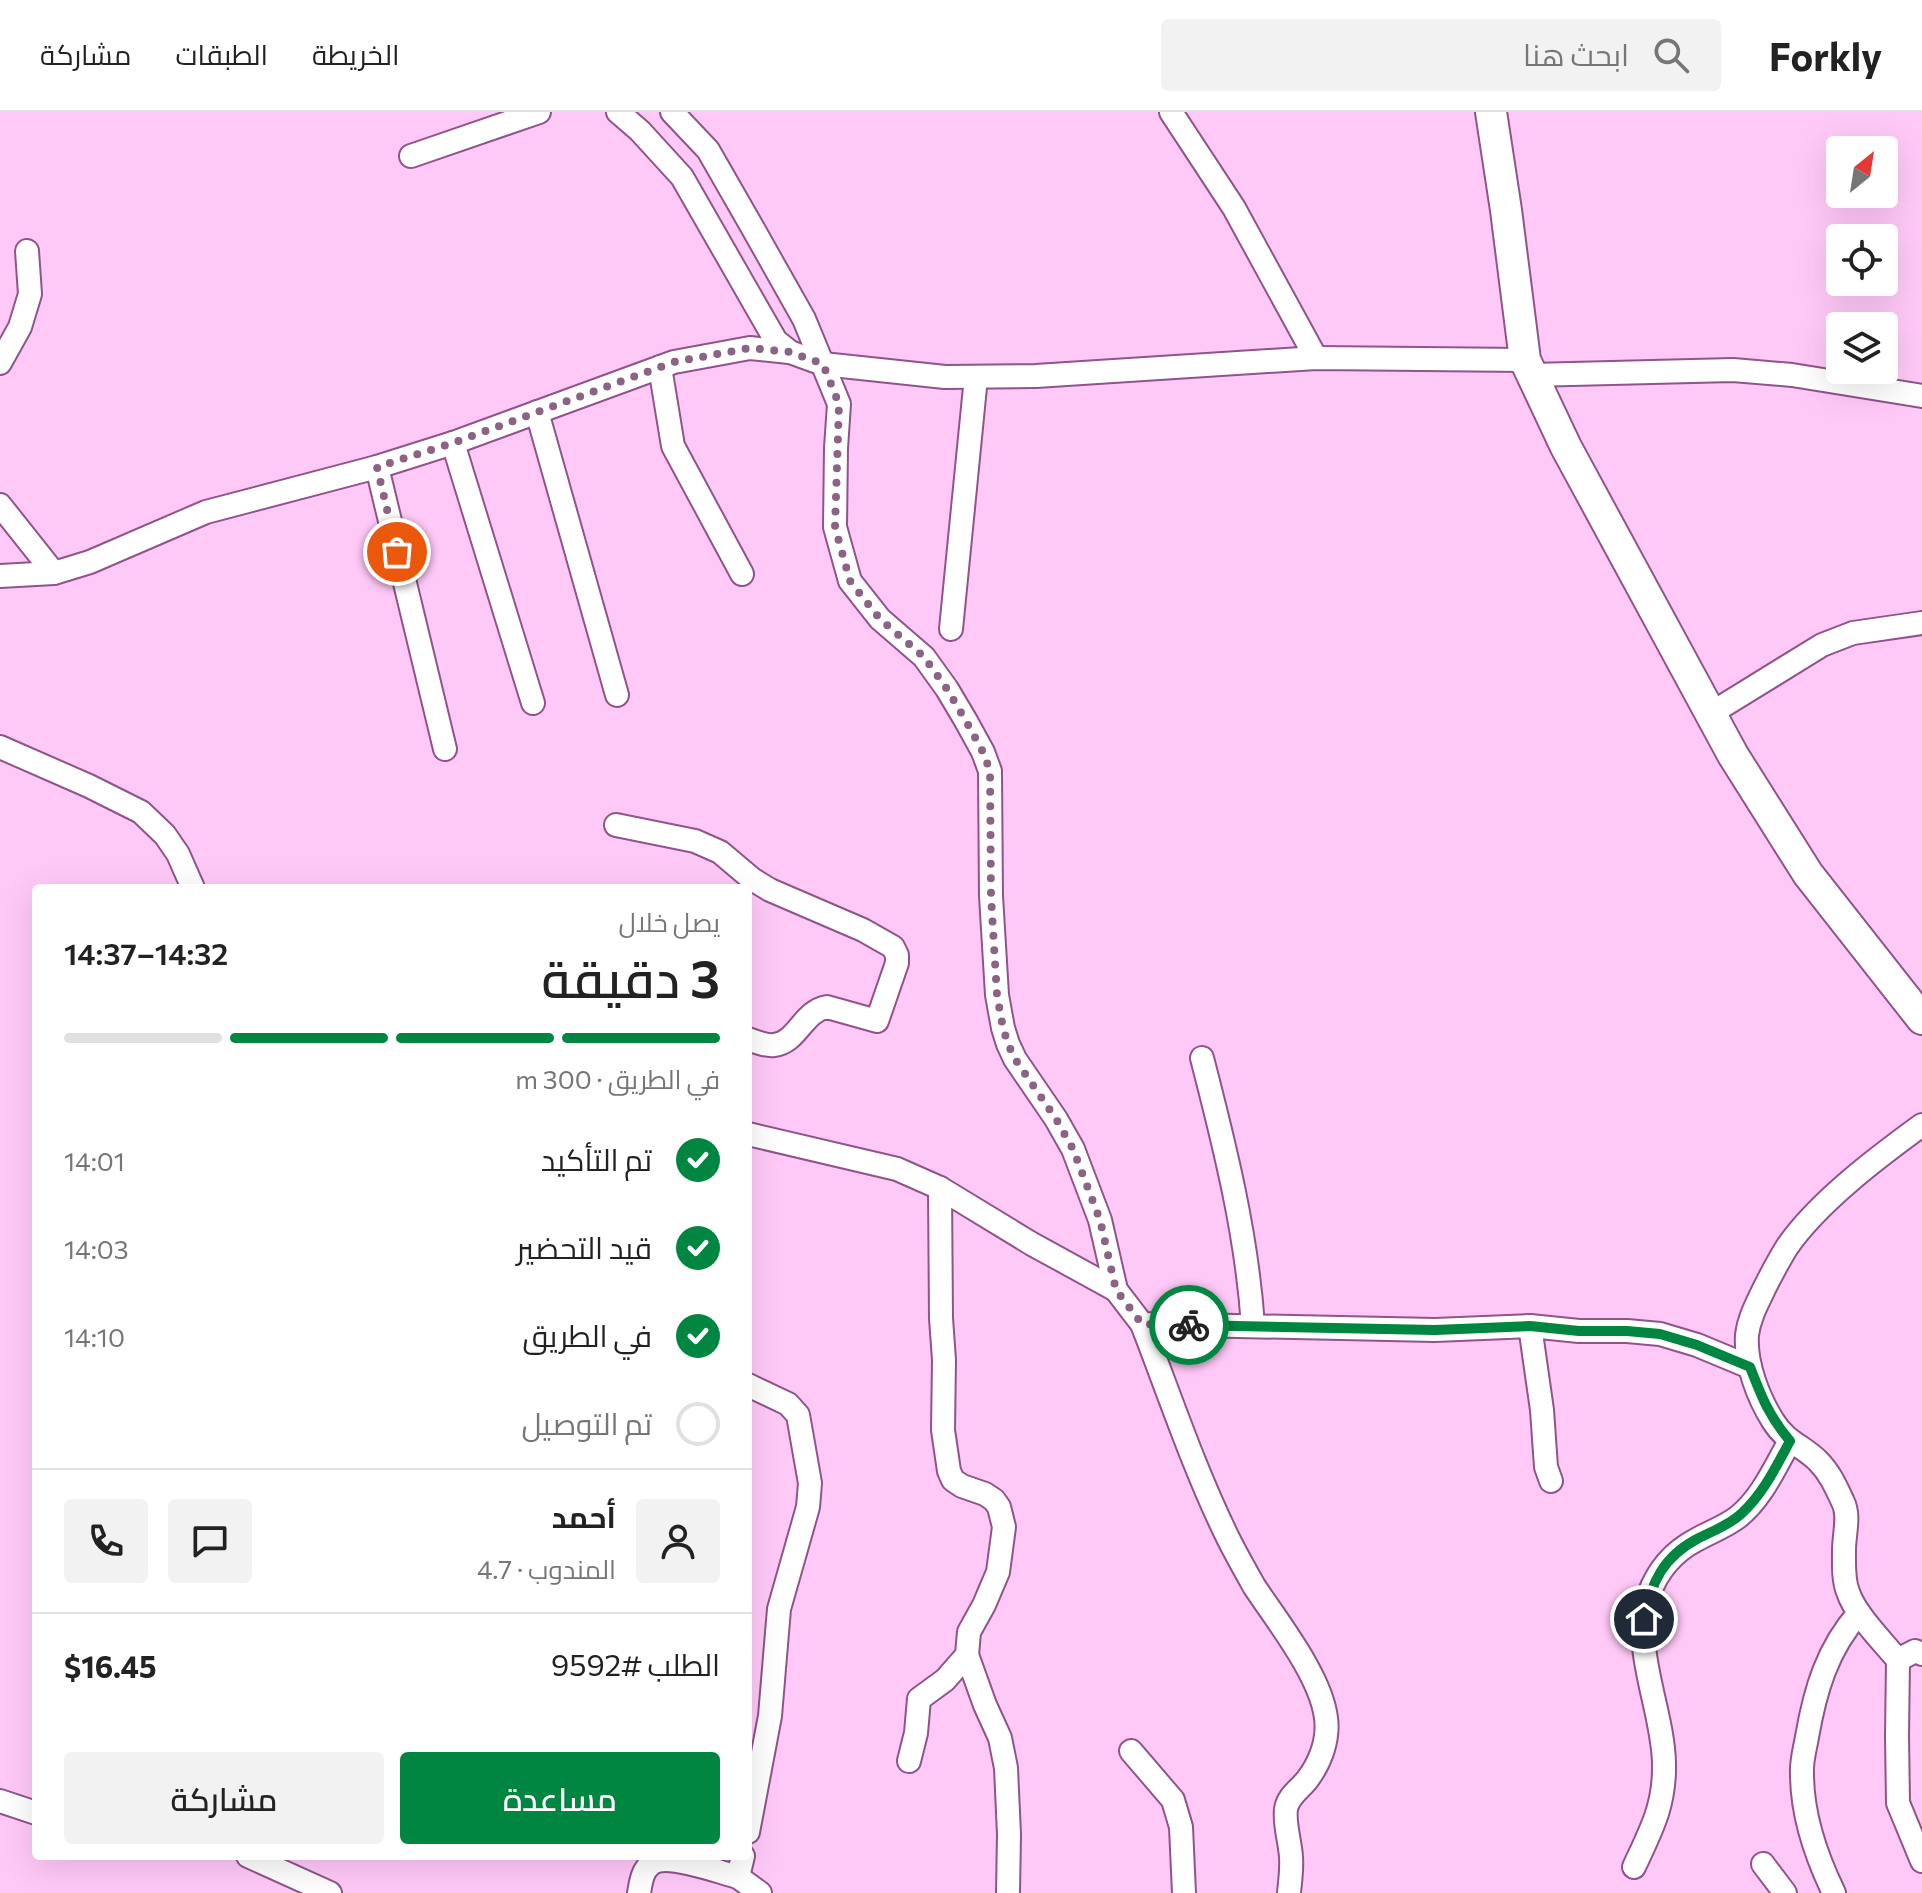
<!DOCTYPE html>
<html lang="ar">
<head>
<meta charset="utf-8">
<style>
	:root { --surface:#fff; --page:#f2f2f2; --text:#222; --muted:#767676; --line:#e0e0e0; --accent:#008641 }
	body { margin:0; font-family:Commissioner,Cairo,sans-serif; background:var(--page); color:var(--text); direction:rtl; height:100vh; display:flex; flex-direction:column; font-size:30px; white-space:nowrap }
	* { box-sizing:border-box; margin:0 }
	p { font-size:26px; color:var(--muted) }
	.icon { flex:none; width:44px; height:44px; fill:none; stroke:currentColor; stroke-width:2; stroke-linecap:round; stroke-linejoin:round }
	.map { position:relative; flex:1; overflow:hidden; direction:ltr }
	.panel { position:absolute; left:32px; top:772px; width:720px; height:976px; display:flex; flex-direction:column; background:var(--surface); border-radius:8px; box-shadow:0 8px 32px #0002; direction:rtl }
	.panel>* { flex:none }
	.needle { width:52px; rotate:30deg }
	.tools { position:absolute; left:1826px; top:24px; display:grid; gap:16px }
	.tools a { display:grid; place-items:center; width:72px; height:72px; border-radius:8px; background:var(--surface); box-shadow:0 8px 32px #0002; font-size:40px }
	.pin { position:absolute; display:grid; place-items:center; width:68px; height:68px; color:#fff; margin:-34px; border:4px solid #fff; border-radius:50%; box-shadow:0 2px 8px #0007 }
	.courier { position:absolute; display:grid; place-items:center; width:80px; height:80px; margin:-40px; border:6px solid #008641; border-radius:50%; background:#fff; color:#222; box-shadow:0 2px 10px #0007 }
	.summary em { font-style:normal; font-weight:600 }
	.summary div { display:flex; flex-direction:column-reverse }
	.summary { display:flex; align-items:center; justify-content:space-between; height:136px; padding:0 32px }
	h1 { font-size:52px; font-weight:600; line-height:60px }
	.bar { display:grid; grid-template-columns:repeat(4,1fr); gap:12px 8px; align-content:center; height:96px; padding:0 32px }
	.bar i { height:10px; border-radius:6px; background:var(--line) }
	.bar .current { background:var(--accent) }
	.bar p { grid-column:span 4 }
	.line { display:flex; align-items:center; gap:20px; padding:0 32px; border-top:2px solid var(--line) }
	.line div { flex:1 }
	.round { display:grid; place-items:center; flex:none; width:84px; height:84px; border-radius:8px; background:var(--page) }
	ol { padding:0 32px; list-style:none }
	li { display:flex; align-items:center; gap:24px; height:88px }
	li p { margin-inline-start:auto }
	li .icon { padding:8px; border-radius:50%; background:var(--accent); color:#fff; stroke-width:4 }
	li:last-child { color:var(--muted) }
	li i { width:44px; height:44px; border:4px solid var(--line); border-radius:50% }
	.action { display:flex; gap:16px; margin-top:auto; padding:16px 32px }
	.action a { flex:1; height:92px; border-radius:8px; background:var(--accent); color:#fff; font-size:32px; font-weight:600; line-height:92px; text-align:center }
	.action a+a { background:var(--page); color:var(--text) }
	header { display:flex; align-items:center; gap:48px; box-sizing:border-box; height:112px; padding:0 40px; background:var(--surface); border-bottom:2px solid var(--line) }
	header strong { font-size:38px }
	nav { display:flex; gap:44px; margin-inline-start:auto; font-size:28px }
	.search { width:560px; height:72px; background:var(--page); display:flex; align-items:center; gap:20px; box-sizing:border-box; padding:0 28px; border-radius:8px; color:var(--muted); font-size:30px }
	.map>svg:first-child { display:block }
</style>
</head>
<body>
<header>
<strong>Forkly</strong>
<div class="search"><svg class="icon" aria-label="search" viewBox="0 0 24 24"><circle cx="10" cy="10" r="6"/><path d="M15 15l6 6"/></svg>ابحث هنا</div>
<nav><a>الخريطة</a><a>الطبقات</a><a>مشاركة</a></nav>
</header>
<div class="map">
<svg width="1922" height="1781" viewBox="0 0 1922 1781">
	<rect width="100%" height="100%" fill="#ffc9f7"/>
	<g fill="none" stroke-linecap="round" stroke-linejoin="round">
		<defs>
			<g id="street">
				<polyline points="618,0 640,19 682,65 776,229 790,240 823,252 945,265 1036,264 1316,246 1525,248"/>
				<polyline points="672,0 708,38 751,113 804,207 839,292 836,336 835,415 850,469 880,507 924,545 947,577 966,609 983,640 990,659 991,784 997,883 1003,916 1008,932 1015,947 1056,1007 1073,1037 1100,1108 1116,1178 1032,1132 940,1076 897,1057 748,1022"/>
				<polyline points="1171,0 1234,96 1316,246"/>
				<polyline points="411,44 539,0"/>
				<polyline points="0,251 20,215 30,182 27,139"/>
				<polyline points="660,255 673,334 742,462"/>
				<polyline points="1531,263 1733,258 1792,263 1922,284"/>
				<polyline points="537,300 617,583"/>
				<polyline points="453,331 533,591"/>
				<polyline points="377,355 445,637"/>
				<polyline points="0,393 54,461"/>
				<polyline points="0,464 54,461 90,450 206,400 377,355 453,331 674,250 750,236 789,240"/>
				<polyline points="951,517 976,265"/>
				<polyline points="1710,602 1822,533 1853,521 1922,511"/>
				<polyline points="0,635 89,674 141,700 165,723 178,742 193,776"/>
				<path d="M616 713 695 729 720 740 752 767 770 778 863 818 893 835 897 843V851L877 909 827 895C803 899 797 931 774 933 766 934 756 930 748 927"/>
				<path d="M1202 946C1225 1035 1247 1123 1253 1214"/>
				<path d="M1922 1013C1878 1045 1818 1090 1787 1135 1779 1148 1771 1163 1764 1177 1757 1192 1749 1206 1747 1223 1745 1251 1758 1285 1773 1309 1786 1330 1803 1334 1818 1349 1830 1361 1836 1375 1843 1390 1850 1404 1844 1422 1844 1438 1844 1450 1843 1468 1848 1480 1855 1502 1883 1530 1898 1548L1897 1624 1898 1691 1922 1749"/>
				<polyline points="1116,1178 1142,1212 1435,1218 1530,1214 1579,1219 1627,1219 1660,1222 1697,1233 1750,1255"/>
				<path d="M1142 1212C1170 1284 1194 1357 1228 1426 1236 1442 1245 1458 1254 1474 1277 1509 1321 1564 1326 1606 1329 1628 1320 1651 1307 1668 1300 1677 1288 1684 1286 1697 1284 1712 1290 1729 1291 1745 1292 1757 1290 1769 1289 1781"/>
				<polyline points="1530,1214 1542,1298 1546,1355 1551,1369"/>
				<polyline points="748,1273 788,1292 798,1303 810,1371 808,1395 779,1497 770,1604 748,1720"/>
				<polyline points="967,1543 985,1593 1000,1626 1006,1656 1009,1722 1008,1781"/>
				<polyline points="1898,1548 1915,1539 1922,1542"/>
				<polyline points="1131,1639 1173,1688 1181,1715 1184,1781"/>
				<polyline points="909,1649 916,1621 919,1587 945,1568 967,1543 969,1520 984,1493 998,1460 1004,1415 999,1395 994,1388 985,1382 962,1374 953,1368 949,1359 943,1318 944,1248 941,1206 940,1076"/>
				<polyline points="0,1689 36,1701"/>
				<polyline points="248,1744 330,1781"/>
				<polyline points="1763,1752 1785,1781"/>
				<path d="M1634 1755C1651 1718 1665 1694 1664 1651 1663 1597 1630 1534 1649 1482 1658 1458 1673 1440 1696 1428 1710 1420 1725 1415 1738 1405 1762 1386 1775 1355 1790 1329"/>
				<polyline points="738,1765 760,1781"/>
				<path d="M639 1781C641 1770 642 1759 651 1752 667 1740 718 1760 738 1765L743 1744"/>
				<path d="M1834 1781C1816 1744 1802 1703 1802 1662 1801 1650 1805 1637 1807 1625 1815 1579 1827 1537 1859 1501"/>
			</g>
			<polyline id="secondary" points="1491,0 1506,98 1525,248 1566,335 1733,643 1808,762 1922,907"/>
		</defs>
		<use href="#street" stroke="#8f5488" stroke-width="26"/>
		<use href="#secondary" stroke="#8f5488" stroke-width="34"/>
		<use href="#street" stroke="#fff" stroke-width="22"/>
		<use href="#secondary" stroke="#fff" stroke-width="30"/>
	</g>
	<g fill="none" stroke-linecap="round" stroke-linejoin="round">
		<polyline stroke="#896483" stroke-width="8" stroke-dasharray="0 14.4" points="397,440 377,355 453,331 674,250 750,236 790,240 823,252 839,292 835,415 850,469 880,507 924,545 947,577 966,609 983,640 990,659 991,784 997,883 1003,916 1008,932 1015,947 1056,1007 1073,1037 1100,1108 1116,1178 1142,1212 1189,1213"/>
		<path stroke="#008641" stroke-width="10" d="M1189 1213 1435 1218 1530 1214 1579 1219H1627L1660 1222 1697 1233 1750 1255C1762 1286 1769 1304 1790 1329 1776 1355 1763 1382 1741 1402 1728 1414 1712 1419 1697 1427 1663 1445 1651 1471 1644 1507"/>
	</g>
</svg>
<div class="tools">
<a><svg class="needle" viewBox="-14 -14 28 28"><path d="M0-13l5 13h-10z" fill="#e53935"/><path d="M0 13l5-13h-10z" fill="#767676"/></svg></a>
<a><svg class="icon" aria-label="locate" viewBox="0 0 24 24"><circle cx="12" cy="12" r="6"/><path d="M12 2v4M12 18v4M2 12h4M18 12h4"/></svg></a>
<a><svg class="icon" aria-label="layers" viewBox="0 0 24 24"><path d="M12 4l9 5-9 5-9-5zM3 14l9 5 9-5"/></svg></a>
</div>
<div class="pin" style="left:397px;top:440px;background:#ea580c"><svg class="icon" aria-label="bag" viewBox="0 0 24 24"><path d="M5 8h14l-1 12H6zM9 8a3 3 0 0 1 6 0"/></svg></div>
<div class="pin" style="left:1644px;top:1507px;background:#1f2937"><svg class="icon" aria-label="home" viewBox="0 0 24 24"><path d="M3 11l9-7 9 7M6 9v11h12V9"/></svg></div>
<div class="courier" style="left:1189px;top:1213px"><svg class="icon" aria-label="bike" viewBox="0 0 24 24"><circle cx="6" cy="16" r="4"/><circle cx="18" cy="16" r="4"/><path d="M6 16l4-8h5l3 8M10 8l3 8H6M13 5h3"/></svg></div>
<section class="panel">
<div class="summary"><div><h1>3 دقيقة</h1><p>يصل خلال</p></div><em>14:32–14:37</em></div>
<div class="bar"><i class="current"></i><i class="current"></i><i class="current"></i><i></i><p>في الطريق · 300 m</p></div>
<ol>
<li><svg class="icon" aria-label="check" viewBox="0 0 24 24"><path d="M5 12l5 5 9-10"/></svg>تم التأكيد<p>14:01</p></li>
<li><svg class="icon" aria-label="check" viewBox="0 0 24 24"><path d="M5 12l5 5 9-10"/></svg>قيد التحضير<p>14:03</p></li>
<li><svg class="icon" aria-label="check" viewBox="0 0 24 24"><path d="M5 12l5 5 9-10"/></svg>في الطريق<p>14:10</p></li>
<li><i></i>تم التوصيل</li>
</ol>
<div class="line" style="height:144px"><a class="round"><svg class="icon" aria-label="person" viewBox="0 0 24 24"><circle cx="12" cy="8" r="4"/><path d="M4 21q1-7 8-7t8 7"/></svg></a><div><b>أحمد</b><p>المندوب · 4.7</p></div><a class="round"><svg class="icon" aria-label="chat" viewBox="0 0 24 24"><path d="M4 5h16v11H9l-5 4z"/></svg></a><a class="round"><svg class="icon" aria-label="phone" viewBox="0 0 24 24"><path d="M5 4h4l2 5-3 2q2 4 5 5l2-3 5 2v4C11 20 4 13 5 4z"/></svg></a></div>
<div class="line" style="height:104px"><div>الطلب #9592</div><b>$16.45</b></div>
<div class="action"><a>مساعدة</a><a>مشاركة</a></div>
</section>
</div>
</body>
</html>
